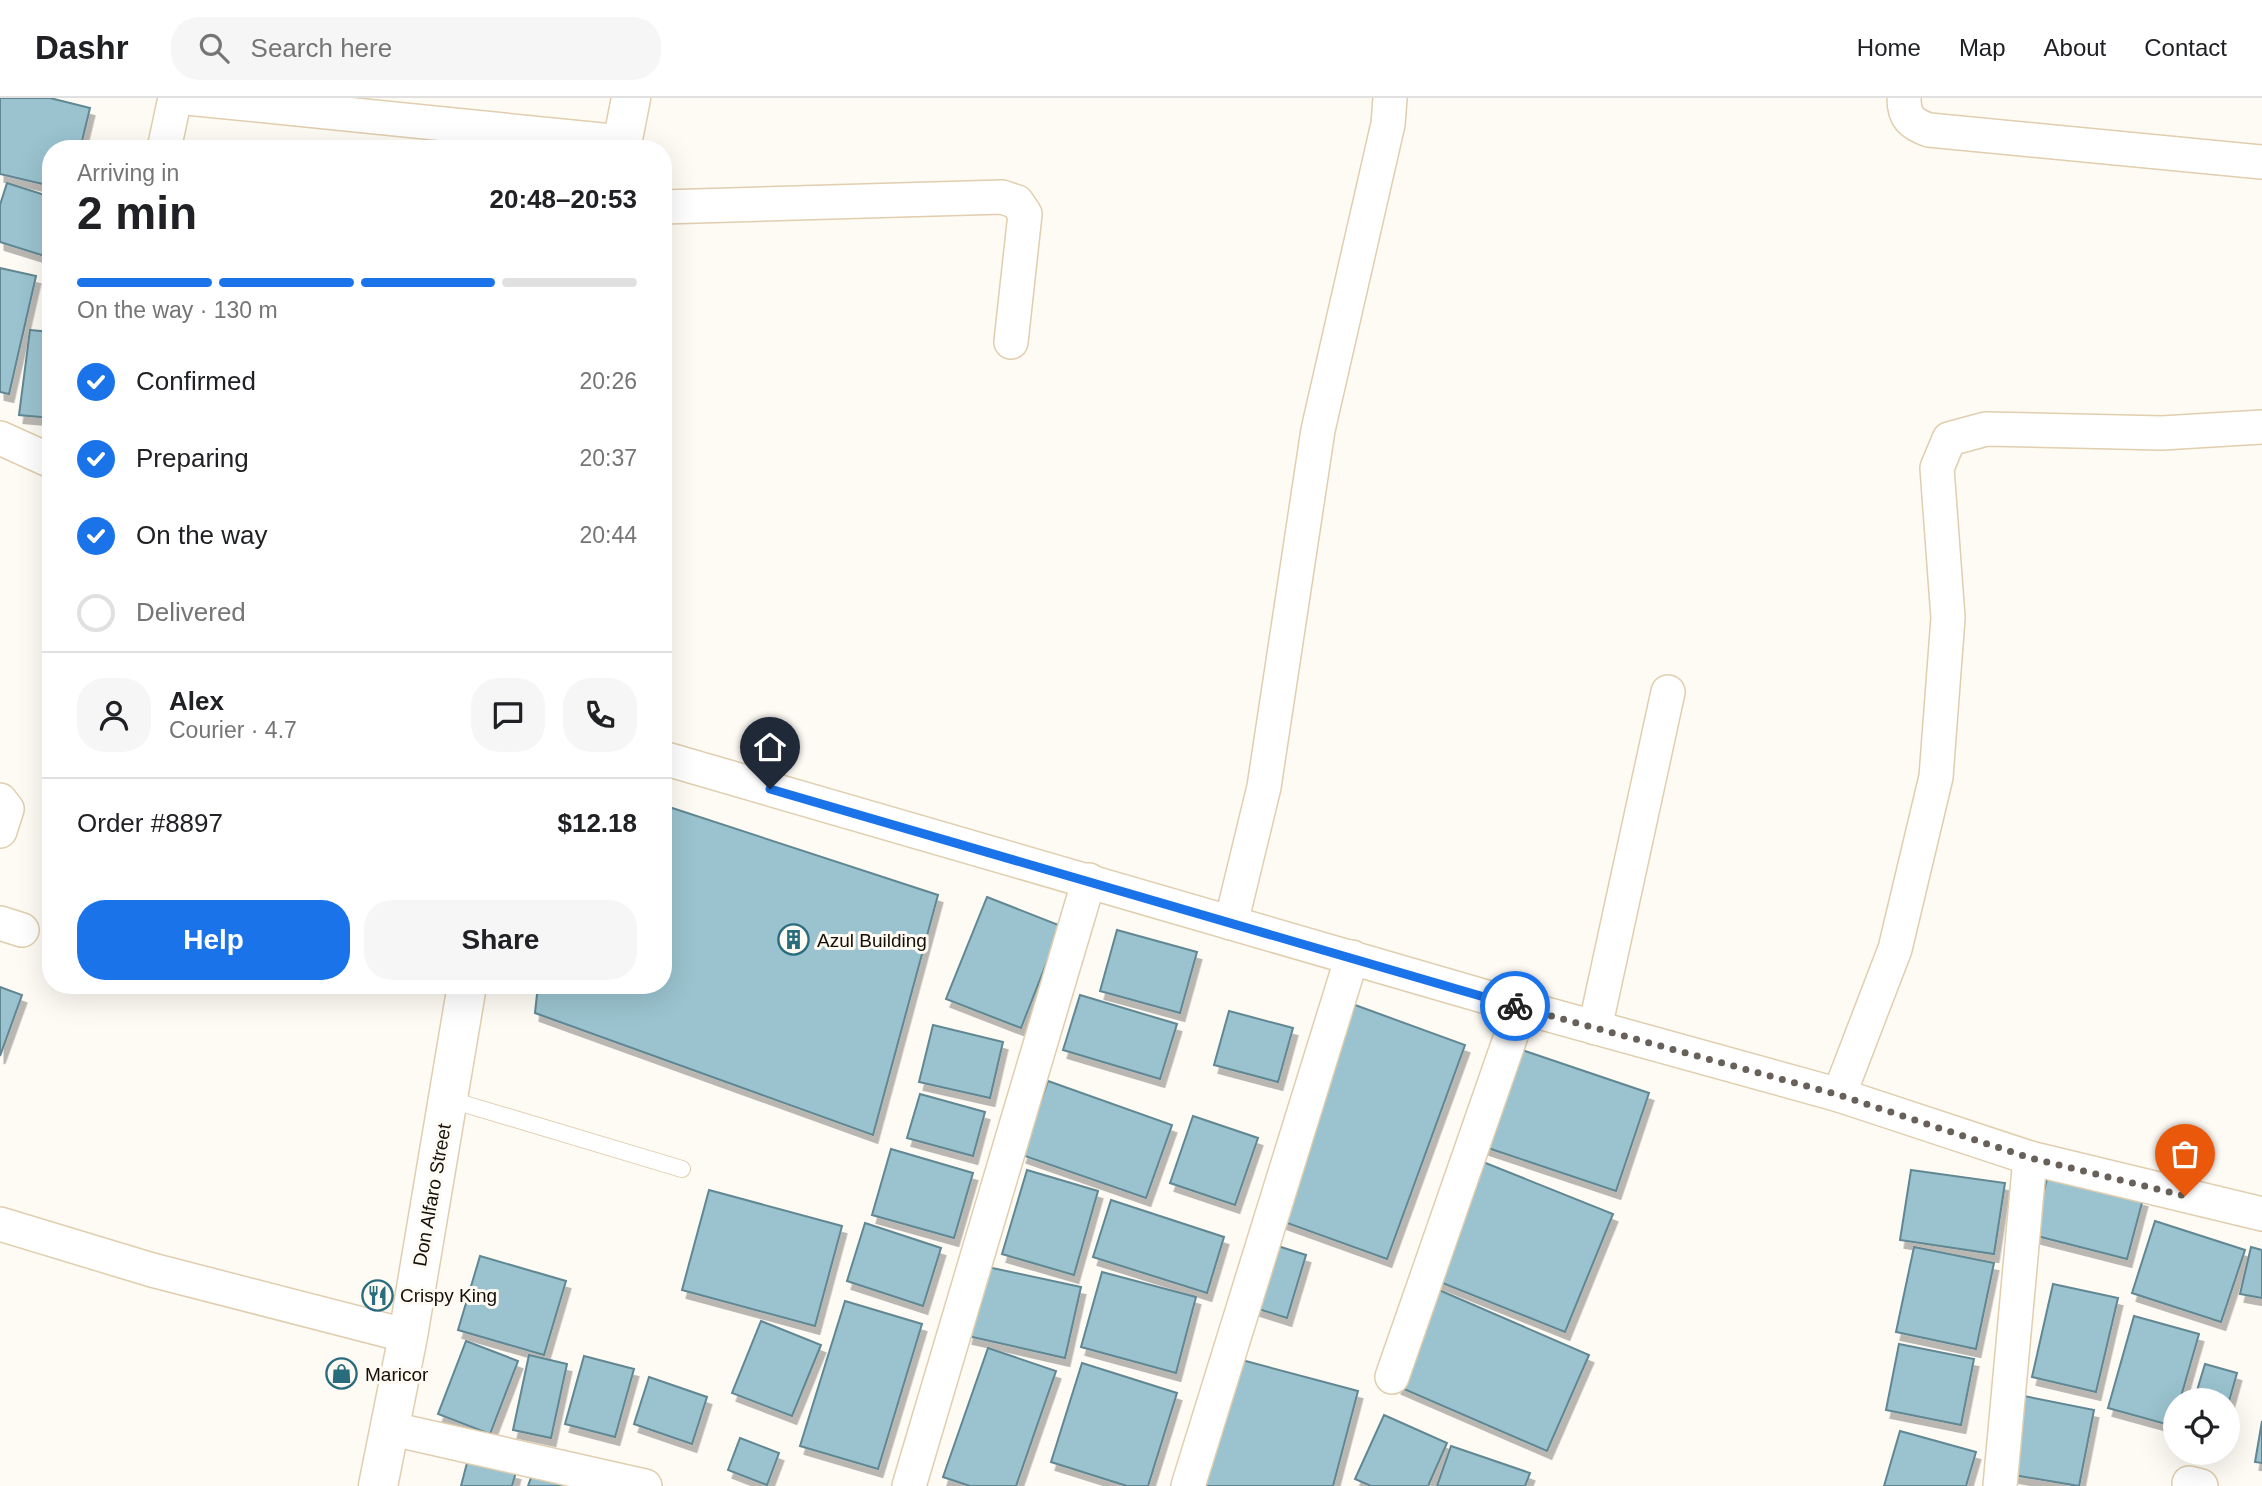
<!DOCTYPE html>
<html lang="en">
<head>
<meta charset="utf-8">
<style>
	:root { --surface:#fff; --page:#f6f6f6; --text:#202124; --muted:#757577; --line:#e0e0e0; --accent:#1a73e8 }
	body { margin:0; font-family:Helvetica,sans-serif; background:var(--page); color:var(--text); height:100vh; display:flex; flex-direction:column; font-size:26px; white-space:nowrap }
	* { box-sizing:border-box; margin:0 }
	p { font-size:23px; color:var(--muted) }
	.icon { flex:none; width:38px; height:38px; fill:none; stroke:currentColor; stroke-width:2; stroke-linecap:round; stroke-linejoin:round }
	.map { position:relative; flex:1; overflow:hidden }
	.details { position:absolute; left:42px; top:42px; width:630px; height:854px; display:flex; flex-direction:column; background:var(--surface); border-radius:28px; box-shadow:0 7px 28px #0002 }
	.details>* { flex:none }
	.buttons { position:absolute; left:2163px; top:1290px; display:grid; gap:14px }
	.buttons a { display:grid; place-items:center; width:77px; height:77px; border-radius:50%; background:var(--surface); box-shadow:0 7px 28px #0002; font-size:35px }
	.pin { position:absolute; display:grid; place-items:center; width:60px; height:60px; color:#fff; margin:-72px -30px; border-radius:50% 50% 50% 0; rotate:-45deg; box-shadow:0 0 7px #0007 }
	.pin .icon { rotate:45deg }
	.courier { position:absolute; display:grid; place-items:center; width:70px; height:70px; margin:-35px; border:5px solid #1a73e8; border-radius:50%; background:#fff; color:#222; box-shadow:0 2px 9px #0007 }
	.head em { font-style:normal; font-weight:800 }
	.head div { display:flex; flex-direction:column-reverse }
	.head { display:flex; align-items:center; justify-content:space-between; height:119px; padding:0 35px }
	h1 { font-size:46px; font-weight:800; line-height:52px }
	.bar { display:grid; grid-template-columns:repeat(4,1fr); gap:10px 7px; align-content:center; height:84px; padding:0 35px }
	.bar i { height:9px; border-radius:5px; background:var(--line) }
	.bar .current { background:var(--accent) }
	.bar p { grid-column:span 4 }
	.line { display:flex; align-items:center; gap:18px; padding:0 35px; border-top:2px solid var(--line) }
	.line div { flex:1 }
	.round { display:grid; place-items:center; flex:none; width:74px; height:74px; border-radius:28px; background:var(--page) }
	ol { padding:0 35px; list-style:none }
	li { display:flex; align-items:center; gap:21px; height:77px }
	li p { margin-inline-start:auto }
	li .icon { padding:7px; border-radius:50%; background:var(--accent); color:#fff; stroke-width:4 }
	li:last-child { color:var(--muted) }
	li i { width:38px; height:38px; border:4px solid var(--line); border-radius:50% }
	.button { display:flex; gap:14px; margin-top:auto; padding:14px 35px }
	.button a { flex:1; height:80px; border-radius:28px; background:var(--accent); color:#fff; font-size:28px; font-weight:800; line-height:80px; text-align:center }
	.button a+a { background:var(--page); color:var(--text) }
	header { display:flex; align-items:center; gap:42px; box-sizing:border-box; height:98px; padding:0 35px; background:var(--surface); border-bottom:2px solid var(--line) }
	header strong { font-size:33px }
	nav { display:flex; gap:38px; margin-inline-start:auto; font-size:24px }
	.search { width:490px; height:63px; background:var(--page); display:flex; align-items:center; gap:18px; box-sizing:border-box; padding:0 24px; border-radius:28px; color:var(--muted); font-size:26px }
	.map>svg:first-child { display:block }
</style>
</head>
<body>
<header>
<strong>Dashr</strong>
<div class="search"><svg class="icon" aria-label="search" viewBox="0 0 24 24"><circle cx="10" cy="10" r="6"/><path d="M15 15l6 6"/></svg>Search here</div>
<nav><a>Home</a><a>Map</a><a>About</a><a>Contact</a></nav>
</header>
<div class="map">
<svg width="2262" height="1388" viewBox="0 0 2262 1388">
	<defs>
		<filter id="shadow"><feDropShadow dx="4.5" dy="8" stdDeviation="0" flood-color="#0004"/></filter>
	</defs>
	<rect width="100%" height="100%" fill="#fefaf4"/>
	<g fill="#9ac3cf" stroke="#608792" stroke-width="2" filter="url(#shadow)">
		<polygon points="0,0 50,0 90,10 80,51 51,51 51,88 0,76"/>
		<polygon points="7,85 51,99 51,160 0,144 0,107"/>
		<polygon points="0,170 36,178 9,296 0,294"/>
		<polygon points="30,232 51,234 51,320 19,317"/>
		<polygon points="663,707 938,797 873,1037 535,915 538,887 663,887"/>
		<polygon points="987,799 1061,828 1021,930 946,901"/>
		<polygon points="1117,832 1197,854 1180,915 1100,893"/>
		<polygon points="0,889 22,897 0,958"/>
		<polygon points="1080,897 1177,926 1160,981 1063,952"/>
		<polygon points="1355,907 1465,947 1387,1161 1276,1121"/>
		<polygon points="1229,913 1293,930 1278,984 1214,967"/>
		<polygon points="933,927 1003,944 990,1000 919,984"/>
		<polygon points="1516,950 1649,995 1616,1093 1482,1048"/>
		<polygon points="1048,983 1172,1027 1146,1100 1022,1057"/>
		<polygon points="920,996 985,1014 973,1058 907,1040"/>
		<polygon points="1193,1018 1258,1040 1235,1107 1170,1085"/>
		<polygon points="891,1051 973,1075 954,1140 872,1117"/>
		<polygon points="1483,1064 1613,1116 1565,1234 1435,1182"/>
		<polygon points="1027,1072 1098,1093 1074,1177 1002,1156"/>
		<polygon points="1911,1072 2005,1085 1994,1156 1900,1142"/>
		<polygon points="2048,1077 2143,1101 2127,1161 2033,1137"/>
		<polygon points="709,1092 842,1128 815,1228 682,1192"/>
		<polygon points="1111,1102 1224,1139 1207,1195 1093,1159"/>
		<polygon points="2155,1123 2245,1152 2221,1224 2132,1195"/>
		<polygon points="865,1125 941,1150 923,1208 847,1183"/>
		<polygon points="1265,1144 1306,1157 1287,1220 1246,1207"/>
		<polygon points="1914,1149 1994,1165 1976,1251 1896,1234"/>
		<polygon points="2251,1149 2262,1152 2262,1200 2240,1196"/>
		<polygon points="480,1158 566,1183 544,1257 458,1232"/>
		<polygon points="983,1168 1081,1189 1065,1260 968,1238"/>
		<polygon points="1102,1174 1196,1199 1176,1275 1081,1249"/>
		<polygon points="2053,1186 2118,1200 2096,1294 2032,1279"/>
		<polygon points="1439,1192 1589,1257 1547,1353 1397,1288"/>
		<polygon points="845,1203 922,1226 878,1371 800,1348"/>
		<polygon points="2134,1218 2199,1236 2180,1302 2175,1302 2173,1328 2108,1310"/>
		<polygon points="761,1223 821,1247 792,1318 732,1295"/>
		<polygon points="466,1243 518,1263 490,1336 438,1316"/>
		<polygon points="1899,1246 1974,1261 1961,1327 1886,1312"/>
		<polygon points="988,1250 1056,1273 1016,1388 970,1388 943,1379"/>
		<polygon points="529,1257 567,1266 551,1340 513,1332"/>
		<polygon points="584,1258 634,1271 615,1339 565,1326"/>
		<polygon points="1238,1261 1358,1293 1333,1388 1204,1388"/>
		<polygon points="1082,1265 1177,1295 1148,1388 1127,1388 1051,1364"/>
		<polygon points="2205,1266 2237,1275 2228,1307 2228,1302 2195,1299"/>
		<polygon points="649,1279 707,1299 692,1346 634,1326"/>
		<polygon points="2024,1298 2094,1312 2079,1388 2008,1376"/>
		<polygon points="1384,1317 1447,1345 1428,1388 1371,1388 1355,1381"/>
		<polygon points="2262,1323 2262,1365 2255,1364"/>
		<polygon points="1900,1333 1976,1354 1966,1388 1884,1388"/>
		<polygon points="740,1340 779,1355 767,1387 728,1372"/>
		<polygon points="1451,1348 1530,1375 1525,1388 1437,1388"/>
		<polygon points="468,1361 516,1374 512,1388 461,1388"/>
		<polygon points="533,1374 573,1388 528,1388"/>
	</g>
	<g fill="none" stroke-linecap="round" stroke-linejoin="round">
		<defs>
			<polyline id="service" points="448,1001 682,1071"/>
			<g id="minor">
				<polyline points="187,0 622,44"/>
				<path d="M1904 0C1904 19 1911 26 1929 32L2262 64"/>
				<polyline points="164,51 175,0"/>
				<polyline points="663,109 1002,99 1017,104 1025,116 1011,244"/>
				<polyline points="0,340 51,363"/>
				<polyline points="663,660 1521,909 1839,997 2030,1060 2262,1116"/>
				<polyline points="0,702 7,711 0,733"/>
				<polyline points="0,825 22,832"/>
				<polyline points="1231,825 1264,689 1318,332 1388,26 1390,0"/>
				<polyline points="1595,930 1668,594"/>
				<polyline points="1839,997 1895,851 1936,679 1948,520 1937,370 1949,341 1986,331 2162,335 2262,329"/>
				<polyline points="0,1126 152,1172 408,1238"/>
				<polyline points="1392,1279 1521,909"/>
				<polyline points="388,1330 645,1388"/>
				<polyline points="2189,1385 2201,1388"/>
				<polyline points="909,1388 1089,782"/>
				<polyline points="1188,1388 1352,859"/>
				<polyline points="2000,1388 2030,1060"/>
			</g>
			<g id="secondary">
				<polyline points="621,51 631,0"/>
				<polyline points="378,1388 408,1238 467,887"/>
			</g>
		</defs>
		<use href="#service" stroke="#e0ceae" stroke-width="18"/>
		<use href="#minor" stroke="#e0ceae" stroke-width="36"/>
		<use href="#secondary" stroke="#e0ceae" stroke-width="41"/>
		<use href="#service" stroke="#fff" stroke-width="16"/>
		<use href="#minor" stroke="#fff" stroke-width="33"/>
		<use href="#secondary" stroke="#fff" stroke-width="38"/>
	</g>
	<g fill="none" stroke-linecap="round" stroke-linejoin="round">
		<polyline stroke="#676159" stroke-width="7" stroke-dasharray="0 12.6" points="1515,908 1839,997 2030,1060 2185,1098"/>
		<polyline stroke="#1a73e8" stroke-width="9" points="770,691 1515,908"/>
	</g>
	<defs>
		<symbol id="building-ring" viewBox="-11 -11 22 22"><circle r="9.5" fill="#fefaf4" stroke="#286c7d" stroke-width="1.5"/><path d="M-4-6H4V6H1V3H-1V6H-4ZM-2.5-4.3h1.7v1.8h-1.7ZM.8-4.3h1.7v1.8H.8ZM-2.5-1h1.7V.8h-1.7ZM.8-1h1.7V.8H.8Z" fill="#286c7d"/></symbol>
		<symbol id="restaurant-ring" viewBox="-11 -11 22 22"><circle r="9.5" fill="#fefaf4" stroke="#286c7d" stroke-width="1.5"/><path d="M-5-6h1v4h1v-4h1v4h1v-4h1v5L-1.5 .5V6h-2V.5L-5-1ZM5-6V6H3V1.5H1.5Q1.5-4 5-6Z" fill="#286c7d"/></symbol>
		<symbol id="shop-ring" viewBox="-11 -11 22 22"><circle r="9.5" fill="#fefaf4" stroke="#286c7d" stroke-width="1.5"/><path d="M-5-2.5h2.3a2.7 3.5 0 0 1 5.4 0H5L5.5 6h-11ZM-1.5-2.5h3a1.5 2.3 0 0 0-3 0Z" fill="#286c7d"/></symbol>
	</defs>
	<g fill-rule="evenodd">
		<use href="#building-ring" x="776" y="824" width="35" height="35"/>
		<use href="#restaurant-ring" x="360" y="1180" width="35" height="35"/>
		<use href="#shop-ring" x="324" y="1258" width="35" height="35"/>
	</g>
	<g text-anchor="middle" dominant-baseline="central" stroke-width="6" stroke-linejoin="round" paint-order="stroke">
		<g font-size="19" fill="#150f05" stroke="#fefaf4" text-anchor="start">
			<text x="817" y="842">Azul Building</text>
			<text x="400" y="1197">Crispy King</text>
			<text x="365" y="1276">Maricor</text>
		</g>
		<g font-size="19" fill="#150f05" stroke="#fefaf4">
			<text transform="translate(432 1097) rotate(-80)">Don Alfaro Street</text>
		</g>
	</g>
</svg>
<div class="buttons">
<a><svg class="icon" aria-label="locate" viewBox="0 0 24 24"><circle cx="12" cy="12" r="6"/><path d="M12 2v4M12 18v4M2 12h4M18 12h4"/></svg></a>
</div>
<div class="pin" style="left:2185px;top:1098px;background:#ea580c"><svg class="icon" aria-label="bag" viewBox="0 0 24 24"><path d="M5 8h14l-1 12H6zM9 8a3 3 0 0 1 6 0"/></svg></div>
<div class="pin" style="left:770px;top:691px;background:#1f2937"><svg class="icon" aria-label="home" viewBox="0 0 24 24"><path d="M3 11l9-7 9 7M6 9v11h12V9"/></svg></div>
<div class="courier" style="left:1515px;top:908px"><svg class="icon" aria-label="bike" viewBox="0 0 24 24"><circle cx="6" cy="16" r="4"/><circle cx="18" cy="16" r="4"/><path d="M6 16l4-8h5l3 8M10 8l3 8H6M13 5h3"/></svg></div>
<section class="details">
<div class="head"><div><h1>2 min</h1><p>Arriving in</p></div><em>20:48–20:53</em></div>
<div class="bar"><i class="current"></i><i class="current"></i><i class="current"></i><i></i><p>On the way · 130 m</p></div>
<ol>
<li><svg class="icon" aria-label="check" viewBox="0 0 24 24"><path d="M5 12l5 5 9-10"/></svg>Confirmed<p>20:26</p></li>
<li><svg class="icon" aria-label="check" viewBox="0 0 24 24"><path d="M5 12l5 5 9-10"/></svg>Preparing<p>20:37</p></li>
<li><svg class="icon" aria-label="check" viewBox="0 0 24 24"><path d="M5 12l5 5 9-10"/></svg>On the way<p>20:44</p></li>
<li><i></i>Delivered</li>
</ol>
<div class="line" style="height:126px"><a class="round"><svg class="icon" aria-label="person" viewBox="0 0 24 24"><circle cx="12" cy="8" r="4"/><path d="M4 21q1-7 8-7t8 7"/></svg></a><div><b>Alex</b><p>Courier · 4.7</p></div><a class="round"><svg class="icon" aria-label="chat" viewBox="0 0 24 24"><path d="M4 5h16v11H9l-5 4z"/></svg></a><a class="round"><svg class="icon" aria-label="phone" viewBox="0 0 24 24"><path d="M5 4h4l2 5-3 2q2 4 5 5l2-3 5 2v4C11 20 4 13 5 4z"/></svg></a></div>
<div class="line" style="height:91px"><div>Order #8897</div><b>$12.18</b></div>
<div class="button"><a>Help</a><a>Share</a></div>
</section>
</div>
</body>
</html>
